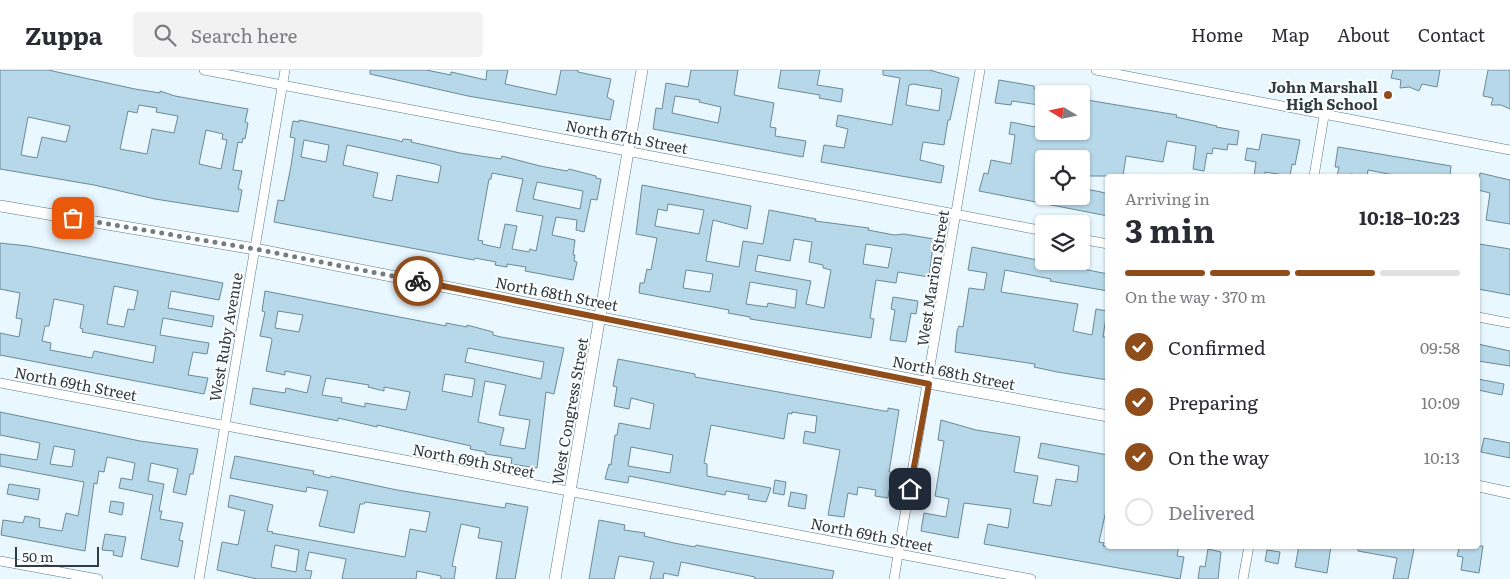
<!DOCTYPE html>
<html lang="en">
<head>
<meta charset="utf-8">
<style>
	:root { --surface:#fff; --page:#f2f2f3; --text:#2b2b33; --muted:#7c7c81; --line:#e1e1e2; --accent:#8f4d1b }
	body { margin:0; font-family:Literata,serif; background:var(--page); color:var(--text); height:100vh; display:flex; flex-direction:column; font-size:19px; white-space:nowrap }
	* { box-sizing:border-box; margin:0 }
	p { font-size:16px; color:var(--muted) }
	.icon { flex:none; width:28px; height:28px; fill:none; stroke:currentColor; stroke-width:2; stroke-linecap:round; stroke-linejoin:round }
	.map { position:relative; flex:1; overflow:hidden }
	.panel { position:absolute; left:1105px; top:104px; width:375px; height:375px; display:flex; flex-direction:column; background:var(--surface); border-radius:5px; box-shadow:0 1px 4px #0004 }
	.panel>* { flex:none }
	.needle { width:32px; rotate:280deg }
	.controls { position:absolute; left:1035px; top:15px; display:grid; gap:10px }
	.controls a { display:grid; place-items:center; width:55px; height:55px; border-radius:5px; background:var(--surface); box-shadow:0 1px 4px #0004; font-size:25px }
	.scale { position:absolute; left:15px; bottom:12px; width:84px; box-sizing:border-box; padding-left:5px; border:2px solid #2f3d43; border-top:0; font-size:14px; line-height:18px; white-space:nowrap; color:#2f3d43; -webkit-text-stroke:4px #fff; paint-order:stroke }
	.pin { position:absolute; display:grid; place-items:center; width:42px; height:42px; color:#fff; margin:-21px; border-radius:10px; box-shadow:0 2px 8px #0006 }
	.courier { position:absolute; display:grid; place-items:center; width:50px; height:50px; margin:-25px; border:4px solid #8f4d1b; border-radius:50%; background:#fff; color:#222; box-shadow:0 1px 6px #0007 }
	.head em { font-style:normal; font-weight:700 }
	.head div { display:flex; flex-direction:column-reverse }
	.head { display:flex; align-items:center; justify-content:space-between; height:85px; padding:0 20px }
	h1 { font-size:32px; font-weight:700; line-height:38px }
	.bar { display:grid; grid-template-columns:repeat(4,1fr); gap:8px 5px; align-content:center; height:60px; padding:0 20px }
	.bar i { height:6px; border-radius:4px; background:var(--line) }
	.bar .selected { background:var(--accent) }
	.bar p { grid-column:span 4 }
	ol { padding:0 20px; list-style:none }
	li { display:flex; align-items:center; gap:15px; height:55px }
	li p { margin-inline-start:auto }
	li .icon { padding:5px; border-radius:50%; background:var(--accent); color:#fff; stroke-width:4 }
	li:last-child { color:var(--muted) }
	li i { width:28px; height:28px; border:2px solid var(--line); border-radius:50% }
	header { display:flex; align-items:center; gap:30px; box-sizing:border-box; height:70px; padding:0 25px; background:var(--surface); border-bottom:1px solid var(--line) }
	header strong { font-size:24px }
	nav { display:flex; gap:28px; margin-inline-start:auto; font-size:18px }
	.search { width:350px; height:45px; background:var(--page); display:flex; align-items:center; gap:12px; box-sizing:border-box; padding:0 18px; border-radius:5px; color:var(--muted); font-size:19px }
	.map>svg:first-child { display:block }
</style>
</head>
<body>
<header>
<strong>Zuppa</strong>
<div class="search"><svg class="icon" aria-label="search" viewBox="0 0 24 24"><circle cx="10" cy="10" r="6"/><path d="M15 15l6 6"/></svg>Search here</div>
<nav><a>Home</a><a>Map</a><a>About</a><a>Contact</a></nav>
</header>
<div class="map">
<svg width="1510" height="509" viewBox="0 0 1510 509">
	<rect width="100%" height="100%" fill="#e9f7fe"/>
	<g fill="#b7d8e8" stroke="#6b8999" fill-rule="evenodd">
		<path d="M0 0H48L135 19 160 23V21L175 26 248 39 245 52 248 53 245 69 243 68 242 73 238 72 233 100 242 101 238 119 242 120 238 142 155 129 94 115 0 99ZM139 35 157 38 156 42 178 46 174 63 152 59 147 84 120 79 128 41 137 43ZM28 47 70 56 66 72 42 67 37 88 21 85ZM206 60 223 64 222 69 227 70 221 99 199 94Z"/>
		<polygon points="370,0 426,0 451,5 451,2 486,10 487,0 508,0 505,14 556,25 561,0 578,0 578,2 611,9 607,27 614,31 610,50 468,26 370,4"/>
		<path d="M691 0H738L734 25 774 33 770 57 776 58 775 66 806 71 803 87 653 59 656 38 662 39 666 13 688 17ZM675 26 700 30 699 32 721 37 718 53 672 43Z"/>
		<polygon points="781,0 820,0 817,15 843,19 841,32 819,28 820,25 778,18"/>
		<path d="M883 0H929L959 8 950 50H948L944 75 923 72 920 90 944 96 941 113 821 92 824 75 844 78 848 59 836 56 838 45 892 55 900 8 883 5ZM913 14 942 19 939 41 906 35 909 15Z"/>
		<polygon points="1393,0 1440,0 1437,17 1422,14 1419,21 1409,17 1400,18 1401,10 1391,8"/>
		<polygon points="1488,0 1510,0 1510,39 1501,35 1491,35 1493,28 1483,26"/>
		<polygon points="999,10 1034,16 1034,19 1044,21 1044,61 1081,61 1081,29 1177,45 1176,47 1217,56 1216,57 1239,61 1237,75 1228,74 1227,80 1213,78 1212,84 1207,83 1204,101 1193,99 1196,76 1167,71 1163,92 1126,86 1123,106 1081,106 1081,89 1044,89 1044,126 1081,126 1081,118 1101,122 1108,124 1108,146 979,121 984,103 988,104 991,90 1011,94 1015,65 1009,64 1011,52 1035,57 1039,35 1012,31 1011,35 995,33"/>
		<path d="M299 50 396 70 402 72 403 69 412 70 411 72 460 83 501 89 502 86 540 96 567 101 569 99 596 106V108L601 109 597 130 591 129 584 162 576 160 577 150 556 147 552 165 575 170 573 185H575L574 191 577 192 573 210 525 201 526 197 507 194V197L495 195 496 192 475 188 474 190 274 152 278 130 284 131 291 96 295 68 290 67 293 51 299 52ZM304 70 329 75 326 92 301 87ZM347 75 435 94 441 96 438 113 397 105 392 131 373 127 378 103 343 95ZM492 103 523 109 516 141 543 146 536 181 530 179 529 182 512 179 517 156 505 154 500 178 482 174 483 171 478 170 489 109H491ZM537 112 583 121 580 139 533 129Z"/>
		<polygon points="1262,64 1300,70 1295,95 1292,94 1290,106 1265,102 1265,106 1254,106 1256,92 1245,90 1247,78 1259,80"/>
		<polygon points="1338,77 1451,96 1450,106 1399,106 1368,100 1367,106 1350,104 1350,106 1337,106 1339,97 1335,97"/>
		<polygon points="1480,103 1510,110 1510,154 1486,150 1490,123 1478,120"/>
		<path d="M642 115 751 136 747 159 713 150 706 191 739 197 743 171 763 174 769 140 816 149 815 151 869 158 868 160 894 165 904 164 934 169 929 207 898 202 896 213 876 210 870 248 874 249 871 268 750 249V247L728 243 729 240 639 223 640 213H644L647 199 651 200 657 168 636 164ZM668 134 704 140 699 164 655 156 658 139 667 141ZM794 169 812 172 809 192 823 195V198L831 200 824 238 806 234 811 211 755 201 758 185 790 191ZM866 174 892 178 888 198 863 194ZM686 200 713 204 710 222 683 218ZM750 212 797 220 795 238 768 233 767 237 746 234Z"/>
		<path d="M0 173 28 176 223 213 219 230 171 221 168 238 214 246 212 257 163 248 160 265 209 273 207 284 193 282 188 305 208 308 204 324 0 285V263L19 267 22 249 16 248 20 223 0 219ZM114 216 138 221 134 240 128 239 124 257 107 254ZM54 229 84 235 80 258 83 259 82 262 156 276 153 293 94 281 92 288 50 280 51 273 42 271 45 256H49Z"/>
		<polygon points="1479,174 1510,179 1510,225 1478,219"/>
		<polygon points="972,177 1108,204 1108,221 1050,211 1051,209 1005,200 1001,222 1078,234 1073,261 1092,265 1096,239 1107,241 1103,267 1108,267 1108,310 1057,302 1034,297 1035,294 955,282 957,261 959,256 963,257 969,218 984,220 987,203 968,200"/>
		<path d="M265 221 446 256V253L467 257V255L493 262V265L501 267 564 278 554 324 546 322 537 398 511 394 512 388 485 384 486 382 470 379 471 376 377 355V357L338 348V351L250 334 253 318 285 323 286 318 307 323 311 306 285 301V305L266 301 272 270 271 268 260 266 265 242 262 241ZM278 241 303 245 299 262 275 258ZM468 278 544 292 541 309 465 292ZM445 304 475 309 472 327 442 321ZM326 308 369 315 368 317 384 321V317L410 322 406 340 365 333V337L341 332 342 328 322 325ZM485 311 506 315 499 345 530 350 525 379 500 375 504 358 478 352Z"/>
		<polygon points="893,227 918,231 916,244 911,243 906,272 890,270 895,240 891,239"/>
		<polygon points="1478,274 1510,281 1510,296 1478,291"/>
		<path d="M618 289 695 304V307L795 325 884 341H888V338L899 340 889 402 895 403 892 421 889 420 888 428 875 426 876 420 858 417 857 425 848 423 844 447 828 445 840 380 803 373 805 361 815 363 817 346 792 342V344L788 343 784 369 711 355 704 393 707 394V406L771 418 766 432 748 429 749 425 726 421 725 425 629 406 628 413 605 409 609 394 611 395 615 365H617L619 353 650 359 654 334 631 328 629 339 614 336 617 317 613 316ZM631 377 673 385 670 403 628 396Z"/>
		<polygon points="1478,309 1504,314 1502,325 1478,320"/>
		<path d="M0 342 140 371 198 379 193 404H190L186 425 173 422 178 399 151 393 148 411 164 414 159 441H162L160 449 183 453 179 470 183 471 178 497 141 489 153 425 119 418 121 408 132 410 135 393 107 387 104 402 99 401 97 414 94 413 85 481 1 465 3 450 23 453 25 446 40 449 39 457 62 461 66 443 78 446 84 412 0 396V384L37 390 40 373 0 365ZM54 376 75 380 72 397 50 394Z"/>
		<polygon points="941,350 976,360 1020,367 1014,402 1038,406 1033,433 1051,436 1056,409 1077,412 1079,396 1038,388 1041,373 1108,385 1108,432 1099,472 1104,473 1103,476 1144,478 1144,476 1179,476 1177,486 1184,487 1180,509 984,474 988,454 1008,458 1011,439 964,433 958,468 921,461 924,443 946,447 949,429 935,426 944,371 938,370"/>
		<polygon points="1484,368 1510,373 1510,388 1481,382"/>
		<path d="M235 386 314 401 313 404 330 408 331 406 397 420 505 438 506 433 528 437 515 509H496L502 472 478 468 480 458 461 454 452 496 456 497 454 509H441V506L417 501 416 509H342L346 489 309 482 305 500 312 501 310 509H257L217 500 222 472 238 475 245 441 228 437 230 425 273 435 267 461 273 462 272 463 405 487 410 459 426 462 430 442 365 432 364 434H360L354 463 319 456 328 421 307 417 306 422 230 408ZM275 475 299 480 296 502 271 497Z"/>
		<polygon points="775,410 786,412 784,425 773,423"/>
		<polygon points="9,414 40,419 38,430 7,424"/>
		<polygon points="791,422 807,425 805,439 788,436"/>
		<polygon points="111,431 124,433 122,445 109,442"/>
		<polygon points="599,450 625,455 624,460 645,463 644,466 674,473 695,477 696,475 834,501 832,509 755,509 755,507 681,492 678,506 664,503 663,509 650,509 654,492 619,486 614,509 589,509"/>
		<polygon points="105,464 126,467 122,487 113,485 114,481 102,480"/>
		<polygon points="1299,476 1331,476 1327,503 1295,497"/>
		<polygon points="1358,476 1402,476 1414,479 1408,509 1393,509 1397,488 1358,481"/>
		<polygon points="1460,476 1483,476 1479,503 1461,500 1463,487 1457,486"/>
		<polygon points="1208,479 1221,482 1218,509 1198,509 1200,496 1205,497"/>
		<polygon points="1267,480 1280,482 1278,494 1265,491"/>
	</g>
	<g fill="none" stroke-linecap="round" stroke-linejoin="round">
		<defs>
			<g id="minor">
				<polyline points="204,0 1044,161"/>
				<polyline points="1096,0 1510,80"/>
				<polyline points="1314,106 1324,46"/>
				<polyline points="1081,169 1108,174"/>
				<polyline points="1478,247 1510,253"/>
				<polyline points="0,313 1031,509"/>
				<polyline points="0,491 98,509"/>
				<polyline points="199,509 285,0"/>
				<polyline points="894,509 980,0"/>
				<polyline points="1243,509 1249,476"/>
			</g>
			<g id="tertiary">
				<polyline points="0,136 255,179 929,313 1108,346"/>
				<polyline points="1478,416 1510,423"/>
				<polyline points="555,509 642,0"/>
			</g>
		</defs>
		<use href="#minor" stroke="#5b7988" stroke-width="10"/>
		<use href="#tertiary" stroke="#5b7988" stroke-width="12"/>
		<use href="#minor" stroke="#fff" stroke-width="9"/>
		<use href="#tertiary" stroke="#fff" stroke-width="11"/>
	</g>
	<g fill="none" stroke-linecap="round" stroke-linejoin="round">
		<polyline stroke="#707e84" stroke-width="5" stroke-dasharray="0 9" points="73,148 255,179 418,211"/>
		<polyline stroke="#8f4d1b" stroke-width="6" points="418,211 929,314 910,419"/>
	</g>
	<circle fill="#8f4d1b" stroke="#fff" stroke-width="2" cx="1388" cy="25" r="5"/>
	<g text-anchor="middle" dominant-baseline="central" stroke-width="4" stroke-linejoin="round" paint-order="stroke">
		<g font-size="15" font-weight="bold" fill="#2f3d43" stroke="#fff" text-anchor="end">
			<text x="1378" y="16">John Marshall<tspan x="1378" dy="17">High School</tspan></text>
		</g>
		<g font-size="15" fill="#2f3d43" stroke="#fff">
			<text transform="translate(627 66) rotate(11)">North 67th Street</text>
			<text transform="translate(932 208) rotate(-81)">West Marion Street</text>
			<text transform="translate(557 223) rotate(11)">North 68th Street</text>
			<text transform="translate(225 267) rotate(-80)">West Ruby Avenue</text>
			<text transform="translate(954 302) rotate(11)">North 68th Street</text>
			<text transform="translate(76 313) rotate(11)">North 69th Street</text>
			<text transform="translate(569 341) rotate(-80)">West Congress Street</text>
			<text transform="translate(474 390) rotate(11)">North 69th Street</text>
			<text transform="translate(872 464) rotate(11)">North 69th Street</text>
		</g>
	</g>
</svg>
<div class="controls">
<a><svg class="needle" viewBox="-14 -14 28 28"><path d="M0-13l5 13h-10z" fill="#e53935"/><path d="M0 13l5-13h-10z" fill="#7c7c81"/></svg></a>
<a><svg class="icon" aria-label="locate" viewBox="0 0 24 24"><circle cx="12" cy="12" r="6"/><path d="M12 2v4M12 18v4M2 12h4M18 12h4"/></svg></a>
<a><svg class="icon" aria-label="layers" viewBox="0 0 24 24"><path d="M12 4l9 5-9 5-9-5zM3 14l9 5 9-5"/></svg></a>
</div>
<div class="scale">50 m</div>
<div class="pin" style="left:73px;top:148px;background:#ea580c"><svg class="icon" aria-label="bag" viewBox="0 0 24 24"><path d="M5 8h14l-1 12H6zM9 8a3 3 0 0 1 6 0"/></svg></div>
<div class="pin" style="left:910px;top:419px;background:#1f2937"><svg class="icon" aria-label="home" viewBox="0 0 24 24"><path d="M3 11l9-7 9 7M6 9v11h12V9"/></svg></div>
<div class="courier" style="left:418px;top:211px"><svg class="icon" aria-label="bike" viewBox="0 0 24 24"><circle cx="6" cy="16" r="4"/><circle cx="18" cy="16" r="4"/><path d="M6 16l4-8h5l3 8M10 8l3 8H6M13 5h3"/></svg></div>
<section class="panel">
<div class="head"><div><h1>3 min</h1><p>Arriving in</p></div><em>10:18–10:23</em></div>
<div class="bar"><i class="selected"></i><i class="selected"></i><i class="selected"></i><i></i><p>On the way · 370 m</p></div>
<ol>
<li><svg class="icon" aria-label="check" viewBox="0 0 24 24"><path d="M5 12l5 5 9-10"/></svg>Confirmed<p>09:58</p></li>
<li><svg class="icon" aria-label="check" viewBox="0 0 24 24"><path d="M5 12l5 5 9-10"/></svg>Preparing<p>10:09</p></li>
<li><svg class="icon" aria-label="check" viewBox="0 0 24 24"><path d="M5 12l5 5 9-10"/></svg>On the way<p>10:13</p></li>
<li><i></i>Delivered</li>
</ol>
</section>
</div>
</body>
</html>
